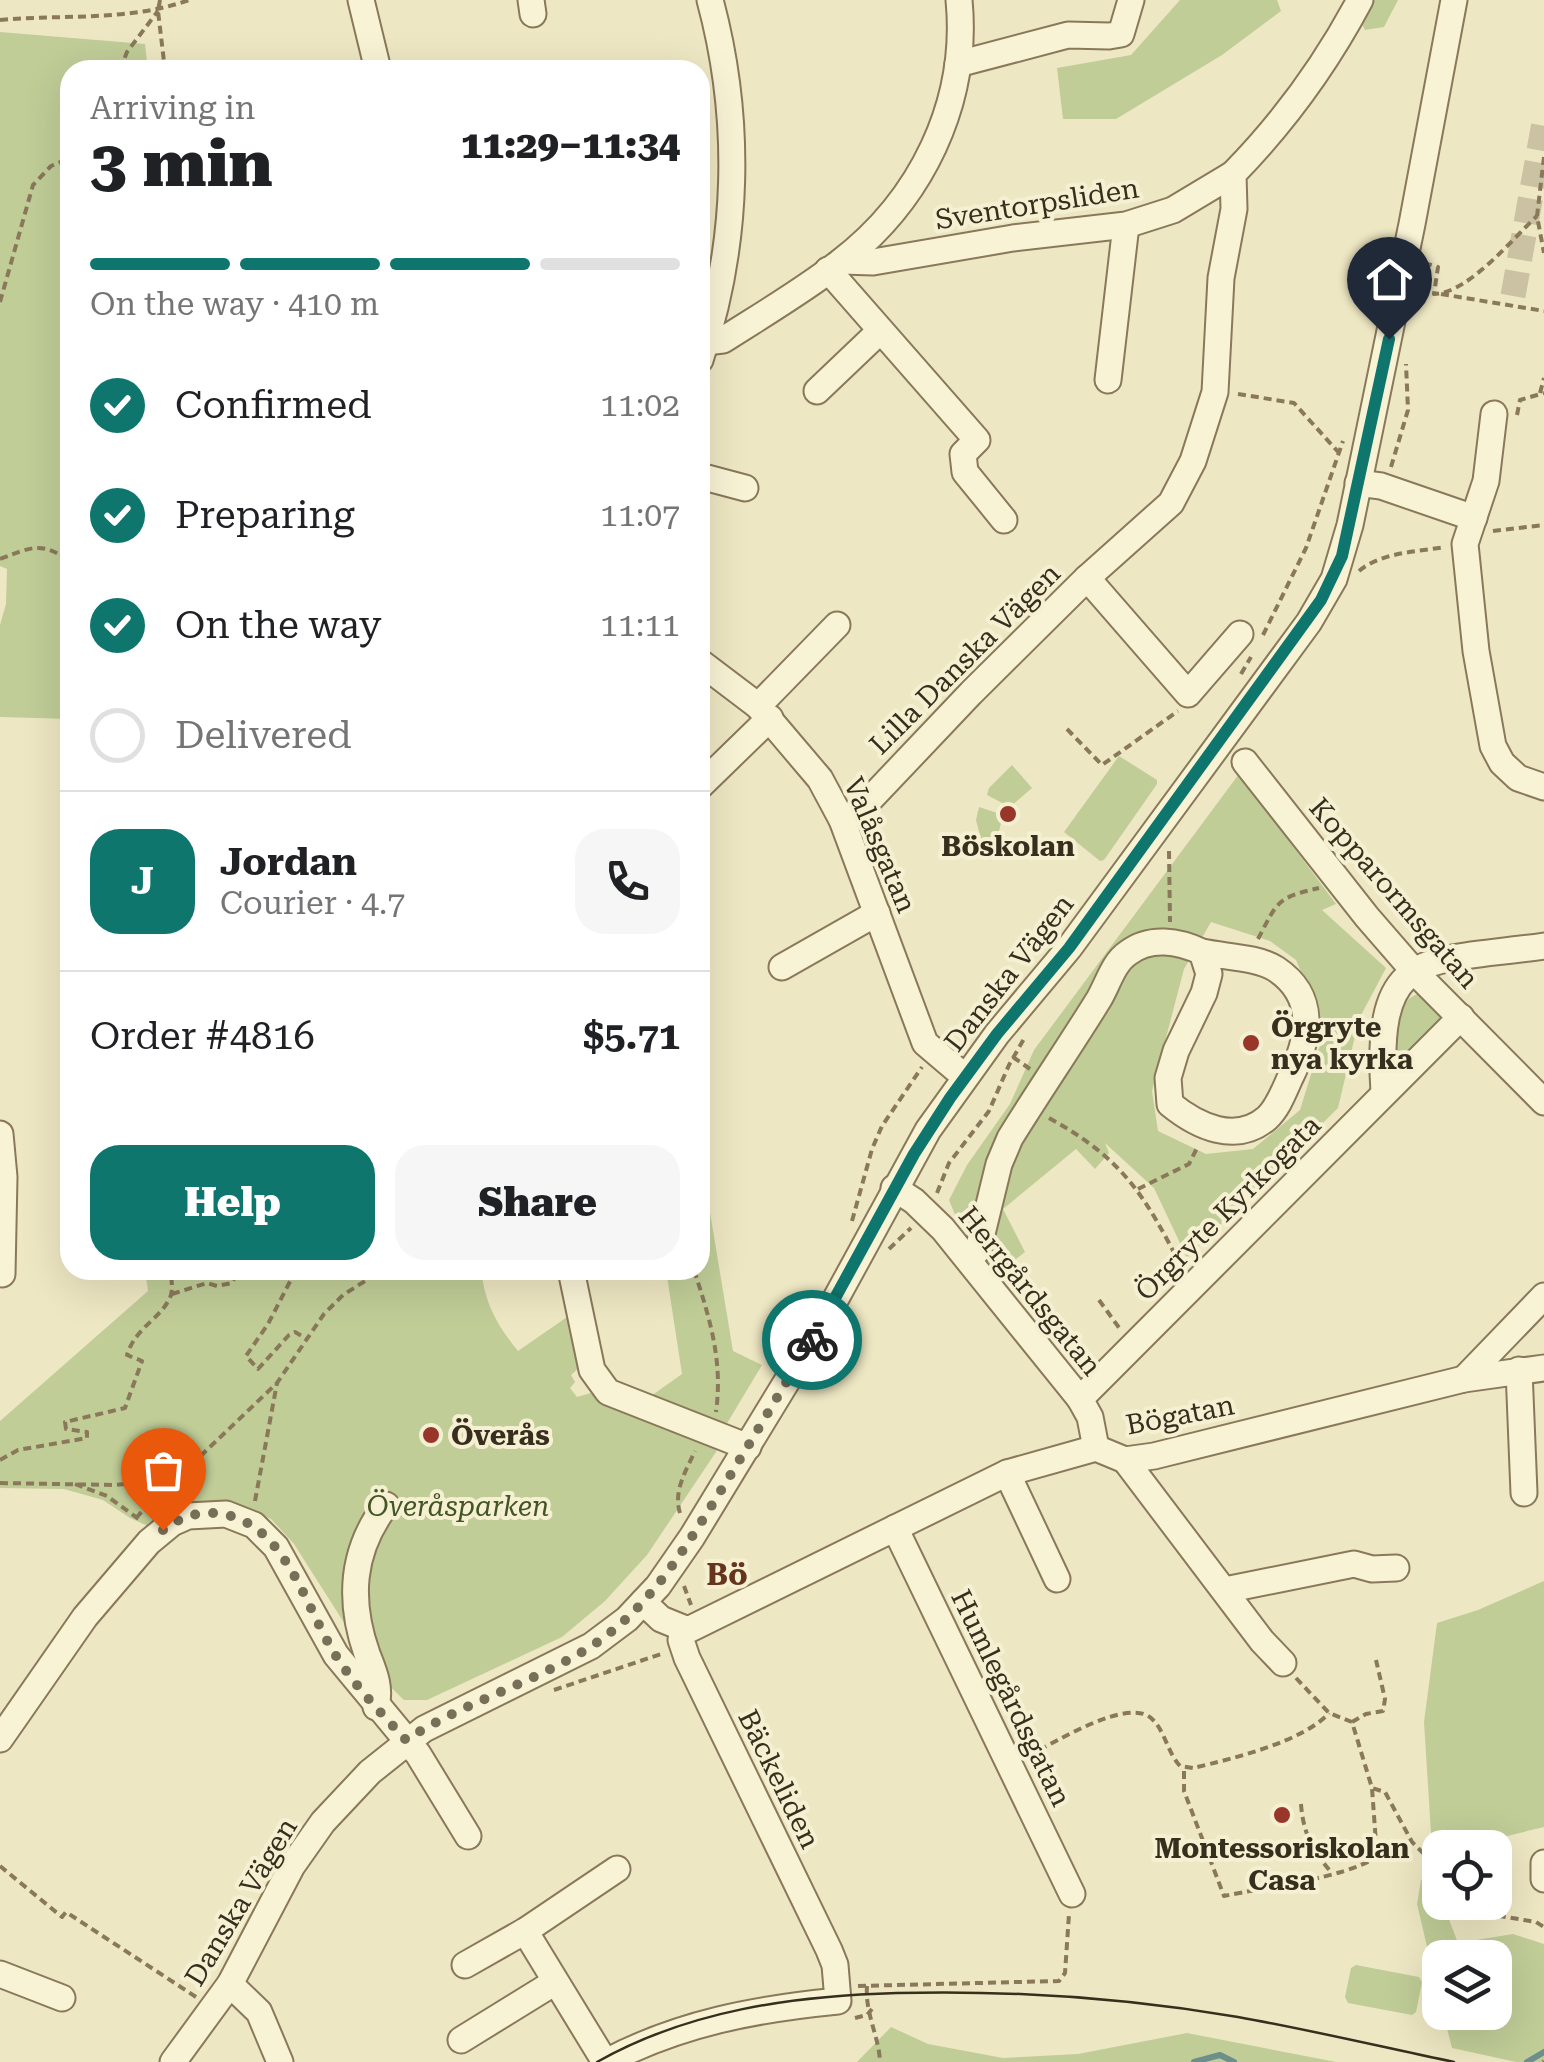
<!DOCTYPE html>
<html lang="en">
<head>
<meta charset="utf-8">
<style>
	:root { --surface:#fff; --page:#f6f6f6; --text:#202124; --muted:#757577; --line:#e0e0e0; --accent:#0f766e }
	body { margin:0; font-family:"Roboto Serif",serif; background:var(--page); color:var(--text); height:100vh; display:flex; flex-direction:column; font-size:38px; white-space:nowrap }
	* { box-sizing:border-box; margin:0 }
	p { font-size:32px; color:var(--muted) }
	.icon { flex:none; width:55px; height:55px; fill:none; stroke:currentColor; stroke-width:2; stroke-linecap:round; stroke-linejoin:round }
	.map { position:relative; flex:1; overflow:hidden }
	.details { position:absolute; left:60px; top:60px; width:650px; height:1220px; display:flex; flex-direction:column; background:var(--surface); border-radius:30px; box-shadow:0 10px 40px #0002 }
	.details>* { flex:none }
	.controls { position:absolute; left:1422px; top:1830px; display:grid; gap:20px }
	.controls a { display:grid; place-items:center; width:90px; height:90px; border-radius:20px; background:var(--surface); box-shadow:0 10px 40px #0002; font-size:50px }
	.pin { position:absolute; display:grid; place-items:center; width:85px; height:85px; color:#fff; margin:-102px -42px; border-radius:50% 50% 50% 0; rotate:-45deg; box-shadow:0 0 10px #0007 }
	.pin .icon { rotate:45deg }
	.courier { position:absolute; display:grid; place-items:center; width:100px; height:100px; margin:-50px; border:8px solid #0f766e; border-radius:50%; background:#fff; color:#222; box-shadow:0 2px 12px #0007 }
	.overview em { font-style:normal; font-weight:800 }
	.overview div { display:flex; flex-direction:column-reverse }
	.overview { display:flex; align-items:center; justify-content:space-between; height:170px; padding:0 30px }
	h1 { font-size:65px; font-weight:800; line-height:75px }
	.bar { display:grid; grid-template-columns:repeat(4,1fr); gap:15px 10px; align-content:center; height:120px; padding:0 30px }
	.bar i { height:12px; border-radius:8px; background:var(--line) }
	.bar .current { background:var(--accent) }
	.bar p { grid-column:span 4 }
	.line { display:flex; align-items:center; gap:25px; padding:0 30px; border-top:2px solid var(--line) }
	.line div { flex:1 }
	.round { display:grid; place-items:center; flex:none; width:105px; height:105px; border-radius:30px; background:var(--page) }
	ol { padding:0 30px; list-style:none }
	li { display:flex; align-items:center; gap:30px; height:110px }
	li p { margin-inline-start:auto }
	li .icon { padding:10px; border-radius:50%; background:var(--accent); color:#fff; stroke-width:4 }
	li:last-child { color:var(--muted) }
	li i { width:55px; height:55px; border:5px solid var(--line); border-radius:50% }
	.button { display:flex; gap:20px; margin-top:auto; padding:20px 30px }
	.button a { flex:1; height:115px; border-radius:30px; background:var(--accent); color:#fff; font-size:40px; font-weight:800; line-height:115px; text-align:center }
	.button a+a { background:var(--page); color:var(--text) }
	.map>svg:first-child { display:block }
</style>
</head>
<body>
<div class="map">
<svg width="1544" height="2062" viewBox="0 0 1544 2062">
	<rect width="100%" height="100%" fill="#eee7c3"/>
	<g fill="#c0cd97" fill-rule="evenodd">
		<polygon points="1180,0 1277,0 1281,11 1222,55 1116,119 1063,119 1057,68 1131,55"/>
		<polygon points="1359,0 1398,0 1384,27 1365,30 1356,11"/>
		<polygon points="0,32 145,44 148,70 70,70 70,719 0,717 0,625 6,604 7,569 0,566"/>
		<polygon points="1119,756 1157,780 1157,784 1104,860 1100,861 1064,832"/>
		<polygon points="1012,765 1032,788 1010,807 987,795 989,788"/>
		<path d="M1239 774 1336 904 1322 910 1386 968 1359 1019 1338 1108 1187 1258 1154 1188 1105 1143 1109 1153 1095 1169 1076 1149 1003 1209 1025 1252 997 1274 956 1217 949 1200 967 1165 1010 1104 1034 1050ZM1211 922 1270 941 1296 960 1325 1029 1300 1110 1253 1149 1206 1154 1158 1131 1152 1091 1184 969Z"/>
		<polygon points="979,807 1003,815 999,831 1006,846 984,851 976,820"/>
		<path d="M1418 994 1430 996 1450 1015 1399 1071 1390 1055C1395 1035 1395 1001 1418 994Z"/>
		<polygon points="700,1152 733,1351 762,1365 726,1425 651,1396 682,1374 666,1270 700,1270"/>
		<path d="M145 1270H481C485 1304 497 1325 518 1351L570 1315 581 1366 571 1375 575 1382 570 1388 577 1397 591 1393 612 1405 718 1444 716 1452 647 1555 605 1601 562 1637 427 1700H404L376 1673 294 1544 271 1519 250 1510 159 1531 130 1518 103 1500 64 1489 0 1488V1421L148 1291Z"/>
		<polygon points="1544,1581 1544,1827 1470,1845 1432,1849 1424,1722 1437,1623 1478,1610"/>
		<polygon points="1431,1872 1458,1943 1513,1934 1544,1944 1544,2062 1516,2062 1452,2048 1443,2013 1495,2012 1495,1958 1440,1958 1440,2002 1417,1904 1421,1880"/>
		<polygon points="1356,1965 1419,1977 1422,1982 1416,2012 1412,2015 1348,2003 1345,1997 1351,1968"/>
		<polygon points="891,2027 928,2044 1003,2058 1078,2054 1187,2033 1336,2062 857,2062"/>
	</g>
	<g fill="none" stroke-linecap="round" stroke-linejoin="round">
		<g stroke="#6c8f8b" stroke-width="6">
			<polyline points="1194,2062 1220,2055 1234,2062"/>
			<polyline points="1527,2062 1544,2052"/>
		</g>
		<polyline stroke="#cac2a2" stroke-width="25" stroke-dasharray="25 12" stroke-linecap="butt" points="1513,296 1544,123"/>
		<defs>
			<g id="minor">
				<polyline points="361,0 378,70"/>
				<polyline points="531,0 533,14"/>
				<polyline points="958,64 1068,35 1109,36 1121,34 1131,0"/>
				<polyline points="842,261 873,262 1013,238 1126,225 1173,210 1233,174"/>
				<polyline points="828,270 977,440 963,454 965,472 1004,520"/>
				<path d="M706 342 723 340C762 315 803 291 839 263 921 201 969 103 959 0"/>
				<path d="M700 360C739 243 742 119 710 0"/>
				<polyline points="1108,380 1126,225"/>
				<polyline points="817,391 880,331"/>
				<polyline points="1494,414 1486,481 1465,544 1476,651 1493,746 1502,763 1518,778 1544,787"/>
				<polyline points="700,476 745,488"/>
				<polyline points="1358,483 1381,486 1474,518"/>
				<polyline points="1087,578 1188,694 1240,634"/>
				<polyline points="700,662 758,706 820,779 842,820 925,1043 965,1077"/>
				<polyline points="758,706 837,625"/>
				<polyline points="1245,762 1367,917 1413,970 1544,1102"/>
				<polyline points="700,786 770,718"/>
				<path d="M842 820 860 810 971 693 1087 578 1171 503 1193 461 1215 392 1221 278 1234 209 1233 174C1284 122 1326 64 1360 0"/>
				<polyline points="782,967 877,913"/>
				<path d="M1384 1092C1374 945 1426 963 1544 946"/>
				<polyline points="0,1134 4,1177 2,1274"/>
				<polyline points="894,1188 914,1201 943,1229 1080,1399 1090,1417 1096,1448"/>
				<path d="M969 1259 978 1250 999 1164 1010 1138C1039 1091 1070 1046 1099 999 1108 984 1113 963 1128 953 1150 936 1179 941 1202 952L1209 974 1204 993 1176 1051 1168 1078 1170 1104C1197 1126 1236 1145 1267 1118 1278 1108 1284 1091 1290 1078 1309 1040 1318 997 1276 969 1258 957 1224 957 1202 952"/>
				<polyline points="571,1270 592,1370 608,1392 748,1447"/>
				<polyline points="1519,1370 1524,1493"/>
				<polyline points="1464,1379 1544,1296"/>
				<polyline points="1080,1399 1461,1017"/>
				<polyline points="1125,1460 1262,1641 1283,1663"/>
				<polyline points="1007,1473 1057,1579"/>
				<polyline points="895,1528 1072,1894"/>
				<polyline points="1225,1590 1354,1564 1372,1569 1396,1568"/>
				<polyline points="683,1628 690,1629 1007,1473 1096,1448 1125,1460 1154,1456 1464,1379 1544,1368"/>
				<path d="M376 1707C381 1687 374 1672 367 1654 348 1600 351 1551 386 1505"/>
				<polyline points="0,1739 85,1617 149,1542 172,1523 188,1516 226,1514 254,1525 276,1547 336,1655 418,1754 468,1836"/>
				<polyline points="1544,1879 1544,1863"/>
				<polyline points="525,1931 605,2062"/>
				<polyline points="465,1965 525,1931 617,1869"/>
				<polyline points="0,1974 62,1998"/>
				<polyline points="230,1984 259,2012 280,2062"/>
				<polyline points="461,2040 555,1982"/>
				<polyline points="173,2062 230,1984 292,1866 323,1822 370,1772 424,1729 591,1646 627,1619 658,1586 692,1537 823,1322 928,1130 997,1034 1069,948 1309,622 1334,579 1350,525 1412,224 1454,0"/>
				<path d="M606 2062C680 2023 756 2009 838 2001L835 1965 829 1950 687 1658 681 1640 683 1628 661 1619 643 1602"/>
			</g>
		</defs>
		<use href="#minor" stroke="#89785a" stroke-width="29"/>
		<g stroke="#89785a" stroke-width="4" stroke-dasharray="8 5" stroke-linecap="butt">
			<polyline points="160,0 158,11 165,70"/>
			<path d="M0 20C65 14 127 22 189 0"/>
			<polyline points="120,70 127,52 158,11"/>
			<polyline points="1544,157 1537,216 1544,253"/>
			<path d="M1424 263 1438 267 1434 294C1469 293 1512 239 1537 216"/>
			<polyline points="1441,294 1544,311"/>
			<polyline points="0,302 33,185 51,166 70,158"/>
			<polyline points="1540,393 1544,378"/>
			<polyline points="1238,394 1294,403 1340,454"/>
			<polyline points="1517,415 1520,400 1544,393"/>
			<polyline points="1391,467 1408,410 1406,364"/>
			<polyline points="1493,531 1544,525"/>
			<path d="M0 559C32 547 41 541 70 561"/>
			<path d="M1359 571C1382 552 1416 552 1445 547"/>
			<polyline points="1263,635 1306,548 1343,441"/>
			<polyline points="1241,674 1251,657"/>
			<polyline points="1067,729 1102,765 1178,711"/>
			<polyline points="1169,851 1170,922"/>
			<path d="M1258 939C1278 901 1276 898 1319 888"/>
			<polyline points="947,1036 976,1018 1004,989"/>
			<polyline points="1013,1057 1030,1069"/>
			<path d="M1049 1118C1123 1159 1144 1194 1182 1268"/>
			<polyline points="1138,1189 1189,1164 1197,1148"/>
			<polyline points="937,1193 949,1163 989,1111 1009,1065 1025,1037"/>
			<polyline points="852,1221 872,1149 882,1126 922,1067"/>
			<polyline points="889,1249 911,1228"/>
			<polyline points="296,1270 268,1324 246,1356 258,1369 289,1335 295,1332 307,1339"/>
			<path d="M694 1270C710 1319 723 1361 716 1412"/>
			<polyline points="172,1294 207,1283 217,1286 232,1283 238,1270"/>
			<polyline points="1099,1300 1120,1329"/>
			<path d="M0 1460 18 1450 87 1438V1432L66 1429 65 1422 125 1408 142 1361 127 1355C136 1326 162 1319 171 1295 173 1288 171 1277 171 1270"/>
			<polyline points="0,1483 113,1485 151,1482 188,1468 277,1383 324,1314 343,1295 373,1276 376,1270"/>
			<polyline points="75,1484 107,1496 140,1520"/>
			<polyline points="255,1501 277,1383"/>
			<path d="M680 1513C673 1491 686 1471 695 1451"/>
			<polyline points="136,1518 154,1498 170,1495 188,1469"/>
			<polyline points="684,1586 691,1605"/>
			<polyline points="1296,1678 1329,1713 1352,1722 1372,1788 1385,1792 1412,1842 1435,1865 1440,1880"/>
			<polyline points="554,1690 664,1653"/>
			<polyline points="1352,1722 1366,1714 1383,1711 1385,1699 1376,1660"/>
			<path d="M1028 1756C1054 1743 1127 1697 1151 1718 1165 1730 1167 1752 1180 1766L1193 1768C1231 1759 1303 1742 1329 1713"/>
			<path d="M1184 1771V1791L1224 1896C1266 1887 1341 1879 1377 1857L1372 1788"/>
			<path d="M1301 1804C1303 1833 1313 1852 1332 1873"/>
			<polyline points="1377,1857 1399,1852 1412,1842"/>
			<polyline points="0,1866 62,1917 66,1912 196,1997"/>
			<polyline points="1494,1902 1500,1916 1536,1922 1544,1927"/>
			<polyline points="858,1986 1059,1981 1065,1973 1069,1914"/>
			<path d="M867 1986C865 2014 879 2036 880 2062"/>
			<polyline points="855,2018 867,2015 872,2009"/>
			<polyline points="1543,2062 1544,2061"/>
		</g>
		<use href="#minor" stroke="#f9f3d6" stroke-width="25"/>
		<path stroke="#382e1e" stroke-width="2.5" d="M597 2062C689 2010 793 1996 897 1993 1012 1990 1125 1998 1238 2017 1311 2030 1382 2047 1454 2062"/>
	</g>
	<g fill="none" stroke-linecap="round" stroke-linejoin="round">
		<path stroke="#786f58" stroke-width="10" stroke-dasharray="0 18" d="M163 1530C180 1517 200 1510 221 1514 284 1523 304 1603 333 1651 352 1683 381 1713 406 1740 464 1702 532 1684 590 1647 647 1611 682 1553 717 1497 749 1445 780 1392 812 1340"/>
		<polyline stroke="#0f766e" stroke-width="12" points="812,1340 914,1154 950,1098 997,1034 1069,948 1321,600 1342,556 1389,339"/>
	</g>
	<g fill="#983629" stroke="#f6f0d3" stroke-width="4">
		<circle cx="1008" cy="814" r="10"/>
		<circle cx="1251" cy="1043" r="10"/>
		<circle cx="431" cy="1435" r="10"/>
		<circle cx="1282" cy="1815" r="10"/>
	</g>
	<g text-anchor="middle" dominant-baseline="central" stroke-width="8" stroke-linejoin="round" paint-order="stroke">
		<g font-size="28" fill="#382e1e" stroke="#f6f0d3">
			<text transform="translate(1037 204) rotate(-9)">Sventorpsliden</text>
			<text transform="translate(965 659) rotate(-45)">Lilla Danska Vägen</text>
			<text transform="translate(880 845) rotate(67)">Valåsgatan</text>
			<text transform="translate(1394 893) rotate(49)">Kopparormsgatan</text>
			<text transform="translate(1009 973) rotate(-52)">Danska Vägen</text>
			<text transform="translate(1228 1208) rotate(-45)">Örgryte Kyrkogata</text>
			<text transform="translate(1030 1291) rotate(51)">Herrgårdsgatan</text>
			<text transform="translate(1180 1415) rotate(-11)">Bögatan</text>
			<text transform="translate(1011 1698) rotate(64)">Humlegårdsgatan</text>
			<text transform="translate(779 1779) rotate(64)">Bäckeliden</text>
			<text transform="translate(241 1902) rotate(-59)">Danska Vägen</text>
		</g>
		<g font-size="28" font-weight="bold" fill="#382e1e" stroke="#f6f0d3">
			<text x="1008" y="846">Böskolan</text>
			<text x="1271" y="1027" text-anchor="start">Örgryte<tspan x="1271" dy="32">nya kyrka</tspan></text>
			<text x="451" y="1435" text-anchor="start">Överås</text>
			<text x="1282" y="1848">Montessoriskolan<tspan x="1282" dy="32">Casa</tspan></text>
		</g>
		<g font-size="28" font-style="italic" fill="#435524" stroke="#f6f0d3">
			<text x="458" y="1506">Överåsparken</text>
		</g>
		<g font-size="30" font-weight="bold" fill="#65351d" stroke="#f6f0d3">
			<text x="727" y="1574">Bö</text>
		</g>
	</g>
</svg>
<div class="controls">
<a><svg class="icon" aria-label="locate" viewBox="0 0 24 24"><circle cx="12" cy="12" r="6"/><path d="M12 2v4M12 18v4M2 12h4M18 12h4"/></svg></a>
<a><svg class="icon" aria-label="layers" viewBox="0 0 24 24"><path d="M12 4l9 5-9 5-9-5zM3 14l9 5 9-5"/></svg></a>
</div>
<div class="pin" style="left:163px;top:1530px;background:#ea580c"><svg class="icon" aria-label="bag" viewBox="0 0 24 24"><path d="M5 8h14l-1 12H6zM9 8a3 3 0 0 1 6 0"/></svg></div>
<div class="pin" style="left:1389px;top:339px;background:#1f2937"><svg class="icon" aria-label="home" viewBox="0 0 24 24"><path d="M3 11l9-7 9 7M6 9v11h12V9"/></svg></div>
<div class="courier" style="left:812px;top:1340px"><svg class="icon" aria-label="bike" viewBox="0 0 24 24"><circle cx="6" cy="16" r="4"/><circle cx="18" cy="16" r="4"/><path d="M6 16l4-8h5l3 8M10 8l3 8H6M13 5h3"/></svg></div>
<section class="details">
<div class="overview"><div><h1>3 min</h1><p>Arriving in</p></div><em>11:29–11:34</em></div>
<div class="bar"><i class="current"></i><i class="current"></i><i class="current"></i><i></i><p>On the way · 410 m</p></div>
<ol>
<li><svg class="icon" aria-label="check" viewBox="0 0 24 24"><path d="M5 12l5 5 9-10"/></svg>Confirmed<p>11:02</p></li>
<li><svg class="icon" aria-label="check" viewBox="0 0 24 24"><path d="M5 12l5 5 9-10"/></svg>Preparing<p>11:07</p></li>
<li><svg class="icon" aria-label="check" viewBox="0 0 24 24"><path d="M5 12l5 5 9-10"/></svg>On the way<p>11:11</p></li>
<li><i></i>Delivered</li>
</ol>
<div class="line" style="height:180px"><b class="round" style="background:var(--accent);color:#fff">J</b><div><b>Jordan</b><p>Courier · 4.7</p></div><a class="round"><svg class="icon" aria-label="phone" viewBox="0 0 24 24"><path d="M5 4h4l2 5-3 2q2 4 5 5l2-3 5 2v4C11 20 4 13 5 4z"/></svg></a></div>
<div class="line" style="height:130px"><div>Order #4816</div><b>$5.71</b></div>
<div class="button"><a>Help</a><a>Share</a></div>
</section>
</div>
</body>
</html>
